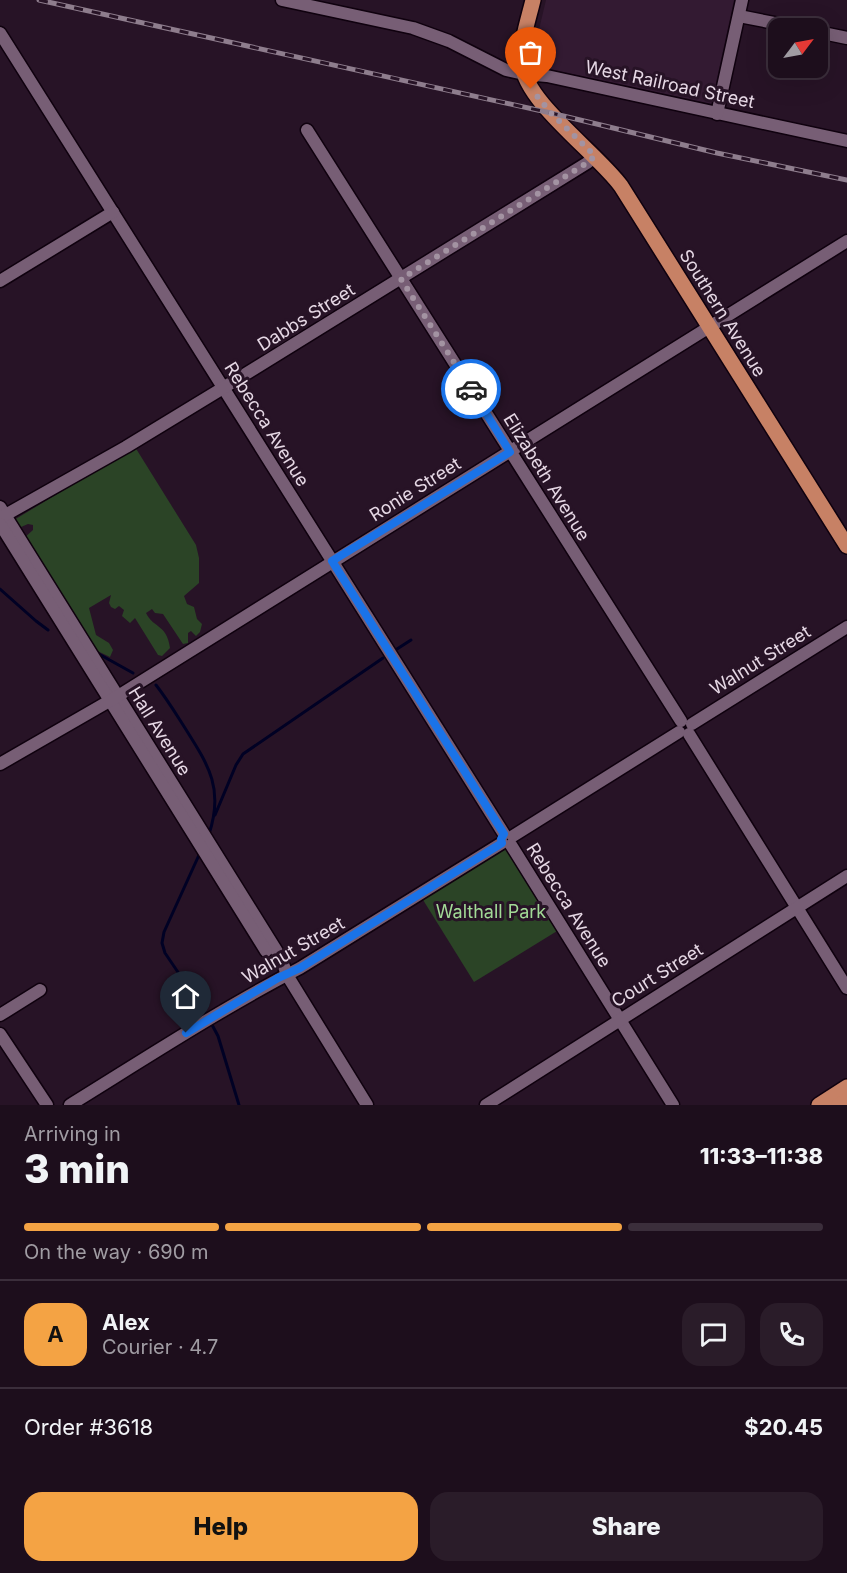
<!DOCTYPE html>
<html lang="en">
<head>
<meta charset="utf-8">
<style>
	:root { --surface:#1d0e1c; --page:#2a1c29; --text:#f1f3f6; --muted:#a09ca3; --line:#3b2e3b; --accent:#f4a344 }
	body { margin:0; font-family:Inter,sans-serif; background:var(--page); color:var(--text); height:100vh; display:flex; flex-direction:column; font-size:22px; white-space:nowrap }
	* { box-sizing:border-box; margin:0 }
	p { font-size:20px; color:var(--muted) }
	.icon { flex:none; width:33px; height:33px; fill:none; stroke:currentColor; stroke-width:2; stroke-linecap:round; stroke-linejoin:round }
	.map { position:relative; height:1105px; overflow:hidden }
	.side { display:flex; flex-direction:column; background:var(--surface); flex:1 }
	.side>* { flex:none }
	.needle { width:39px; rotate:58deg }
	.fabs { position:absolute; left:768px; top:18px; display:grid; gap:12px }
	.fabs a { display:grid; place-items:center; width:60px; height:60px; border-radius:12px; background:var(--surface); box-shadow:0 6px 24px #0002,0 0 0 2px var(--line); font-size:30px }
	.pin { position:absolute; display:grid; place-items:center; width:51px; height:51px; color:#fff; margin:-62px -26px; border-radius:50% 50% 50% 0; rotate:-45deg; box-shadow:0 0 6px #0007 }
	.pin .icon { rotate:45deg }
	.courier { position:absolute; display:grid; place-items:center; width:60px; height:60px; margin:-30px; border:4px solid #1a73e8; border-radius:50%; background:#fff; color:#222; box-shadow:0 2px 8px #0007 }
	.head em { font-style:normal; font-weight:800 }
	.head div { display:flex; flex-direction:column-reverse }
	.head { display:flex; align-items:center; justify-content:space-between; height:102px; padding:0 24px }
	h1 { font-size:39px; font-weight:800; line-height:45px }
	.bar { display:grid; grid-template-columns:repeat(4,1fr); gap:9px 6px; align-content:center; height:72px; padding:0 24px }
	.bar i { height:8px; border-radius:4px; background:var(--line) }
	.bar .selected { background:var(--accent) }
	.bar p { grid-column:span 4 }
	.line { display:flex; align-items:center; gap:15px; padding:0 24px; border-top:2px solid var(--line) }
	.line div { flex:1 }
	.round { display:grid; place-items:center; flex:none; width:63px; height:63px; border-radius:18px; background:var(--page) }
	.cta { display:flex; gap:12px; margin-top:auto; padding:12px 24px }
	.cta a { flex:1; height:69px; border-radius:18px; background:var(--accent); color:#111; font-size:24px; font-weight:800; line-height:69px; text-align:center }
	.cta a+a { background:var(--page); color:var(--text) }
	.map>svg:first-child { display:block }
</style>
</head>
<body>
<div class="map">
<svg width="847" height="1105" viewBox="0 0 847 1105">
	<rect width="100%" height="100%" fill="#271326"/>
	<polygon fill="#331a32" points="546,0 734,0 711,106 536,66 533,64 533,55"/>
	<g fill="#2b4426">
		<path d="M135 447 196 545 199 558V583L184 596 187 604 194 607 197 619 202 624 200 632 196 636 191 631 188 633V643L183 644 163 614 155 613 152 609 146 613C153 628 167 624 170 648L162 656 158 655 135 618 130 623 122 616 124 610 119 606 115 609 111 607 109 603 111 595 89 608 96 635 109 643 113 650 110 657 89 647 31 552 32 544 25 543 24 538 33 530V525L28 524 21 527 14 525V520Z"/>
		<polygon points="507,846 562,928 474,982 420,895"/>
	</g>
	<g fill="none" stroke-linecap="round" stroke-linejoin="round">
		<g stroke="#000124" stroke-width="3">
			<polyline points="0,589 36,621 48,630"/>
			<polyline points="397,649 411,640"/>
			<polyline points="97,653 133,673"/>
			<path d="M156 685C167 699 176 714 185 728 209 766 224 789 209 834"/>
			<polyline points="215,815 236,765 243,754 383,658"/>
			<polyline points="199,855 164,932 162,943 165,953 207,1015"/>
			<polyline points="210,1021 218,1036 239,1105"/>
		</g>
		<defs>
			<g id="minor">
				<polyline points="282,0 413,28 449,41 506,70 524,74 547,76 847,141"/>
				<polyline points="739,16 800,28"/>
				<polyline points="818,32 847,38"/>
				<polyline points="0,33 504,834"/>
				<polyline points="717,114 742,0"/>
				<polyline points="307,130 681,721"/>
				<polyline points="0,281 113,212"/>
				<polyline points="0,507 281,958 287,975 367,1105"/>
				<polyline points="0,518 126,447 223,388 587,163 595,156"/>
				<polyline points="0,524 266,951"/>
				<polyline points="692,724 847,627"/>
				<polyline points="689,734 847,988"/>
				<polyline points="0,764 118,696 847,241"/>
				<polyline points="513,836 679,732"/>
				<polyline points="511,845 673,1105"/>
				<polyline points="0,1015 40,990"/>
				<polyline points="0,1034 47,1105"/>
				<path d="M70 1105C146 1058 221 1009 300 968L502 843"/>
				<polyline points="486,1105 847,876"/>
			</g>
			<g id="major">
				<path d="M533 0C528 21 520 43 522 64 525 102 597 153 621 186L847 546"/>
				<polyline points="819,1105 847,1087"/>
				<polyline points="839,1105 847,1100"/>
			</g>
		</defs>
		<use href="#minor" stroke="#0f010e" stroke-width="15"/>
		<use href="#major" stroke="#0f010e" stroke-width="18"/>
		<use href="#minor" stroke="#775e75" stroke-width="12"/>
		<use href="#major" stroke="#c78165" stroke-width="15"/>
		<defs>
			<polyline id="rail" points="39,0 551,113 717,153 847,180"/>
		</defs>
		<use href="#rail" stroke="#8e7d8d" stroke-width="5"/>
		<use href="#rail" stroke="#271326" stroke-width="3" stroke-dasharray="9" stroke-linecap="butt"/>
	</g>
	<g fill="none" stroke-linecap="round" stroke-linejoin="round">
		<polyline stroke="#a393a2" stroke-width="6" stroke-dasharray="0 10.8" points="471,389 401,279 587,163 595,156 551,113 531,89"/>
		<polyline stroke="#1a73e8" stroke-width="8" points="186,1033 278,978 300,968 502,843 501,839 504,834 332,561 510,452 471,389"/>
	</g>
	<g text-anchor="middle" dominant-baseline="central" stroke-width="6" stroke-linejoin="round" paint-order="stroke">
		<g font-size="18" fill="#e6d8e5" stroke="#271326">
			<text transform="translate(670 84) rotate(12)">West Railroad Street</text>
			<text transform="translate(723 313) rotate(58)">Southern Avenue</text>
			<text transform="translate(306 317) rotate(-32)">Dabbs Street</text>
			<text transform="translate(267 424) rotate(58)">Rebecca Avenue</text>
			<text transform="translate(547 477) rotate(58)">Elizabeth Avenue</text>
			<text transform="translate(415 489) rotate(-32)">Ronie Street</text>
			<text transform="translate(760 660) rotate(-32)">Walnut Street</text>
			<text transform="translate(160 731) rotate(58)">Hall Avenue</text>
			<text transform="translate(569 905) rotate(58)">Rebecca Avenue</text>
			<text transform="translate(293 950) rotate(-30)">Walnut Street</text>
			<text transform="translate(657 975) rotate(-32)">Court Street</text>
		</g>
		<g font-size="18" fill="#a2da96" stroke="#271326">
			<text x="491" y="911">Walthall Park</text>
		</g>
	</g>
</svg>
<div class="fabs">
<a><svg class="needle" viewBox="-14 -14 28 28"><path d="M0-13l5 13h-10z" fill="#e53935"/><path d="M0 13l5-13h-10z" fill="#a09ca3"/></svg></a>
</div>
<div class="pin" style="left:531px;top:89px;background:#ea580c"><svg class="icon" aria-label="bag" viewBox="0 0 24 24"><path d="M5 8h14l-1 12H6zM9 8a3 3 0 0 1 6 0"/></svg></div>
<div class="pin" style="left:186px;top:1033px;background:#1f2937"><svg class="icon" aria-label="home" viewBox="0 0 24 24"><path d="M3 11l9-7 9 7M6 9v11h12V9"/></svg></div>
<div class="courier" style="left:471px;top:389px"><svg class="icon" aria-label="car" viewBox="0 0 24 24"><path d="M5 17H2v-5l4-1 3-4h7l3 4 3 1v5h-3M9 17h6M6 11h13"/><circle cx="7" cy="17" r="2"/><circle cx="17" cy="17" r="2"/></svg></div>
</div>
<section class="side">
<div class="head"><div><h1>3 min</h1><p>Arriving in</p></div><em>11:33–11:38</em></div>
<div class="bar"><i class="selected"></i><i class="selected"></i><i class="selected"></i><i></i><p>On the way · 690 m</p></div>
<div class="line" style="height:108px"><b class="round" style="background:var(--accent);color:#111">A</b><div><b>Alex</b><p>Courier · 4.7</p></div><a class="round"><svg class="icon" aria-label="chat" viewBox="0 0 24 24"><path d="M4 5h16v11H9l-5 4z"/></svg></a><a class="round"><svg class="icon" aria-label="phone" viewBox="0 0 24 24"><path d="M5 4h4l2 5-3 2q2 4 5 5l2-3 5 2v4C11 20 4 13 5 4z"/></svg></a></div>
<div class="line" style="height:78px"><div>Order #3618</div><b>$20.45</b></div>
<div class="cta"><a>Help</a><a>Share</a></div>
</section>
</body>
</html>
